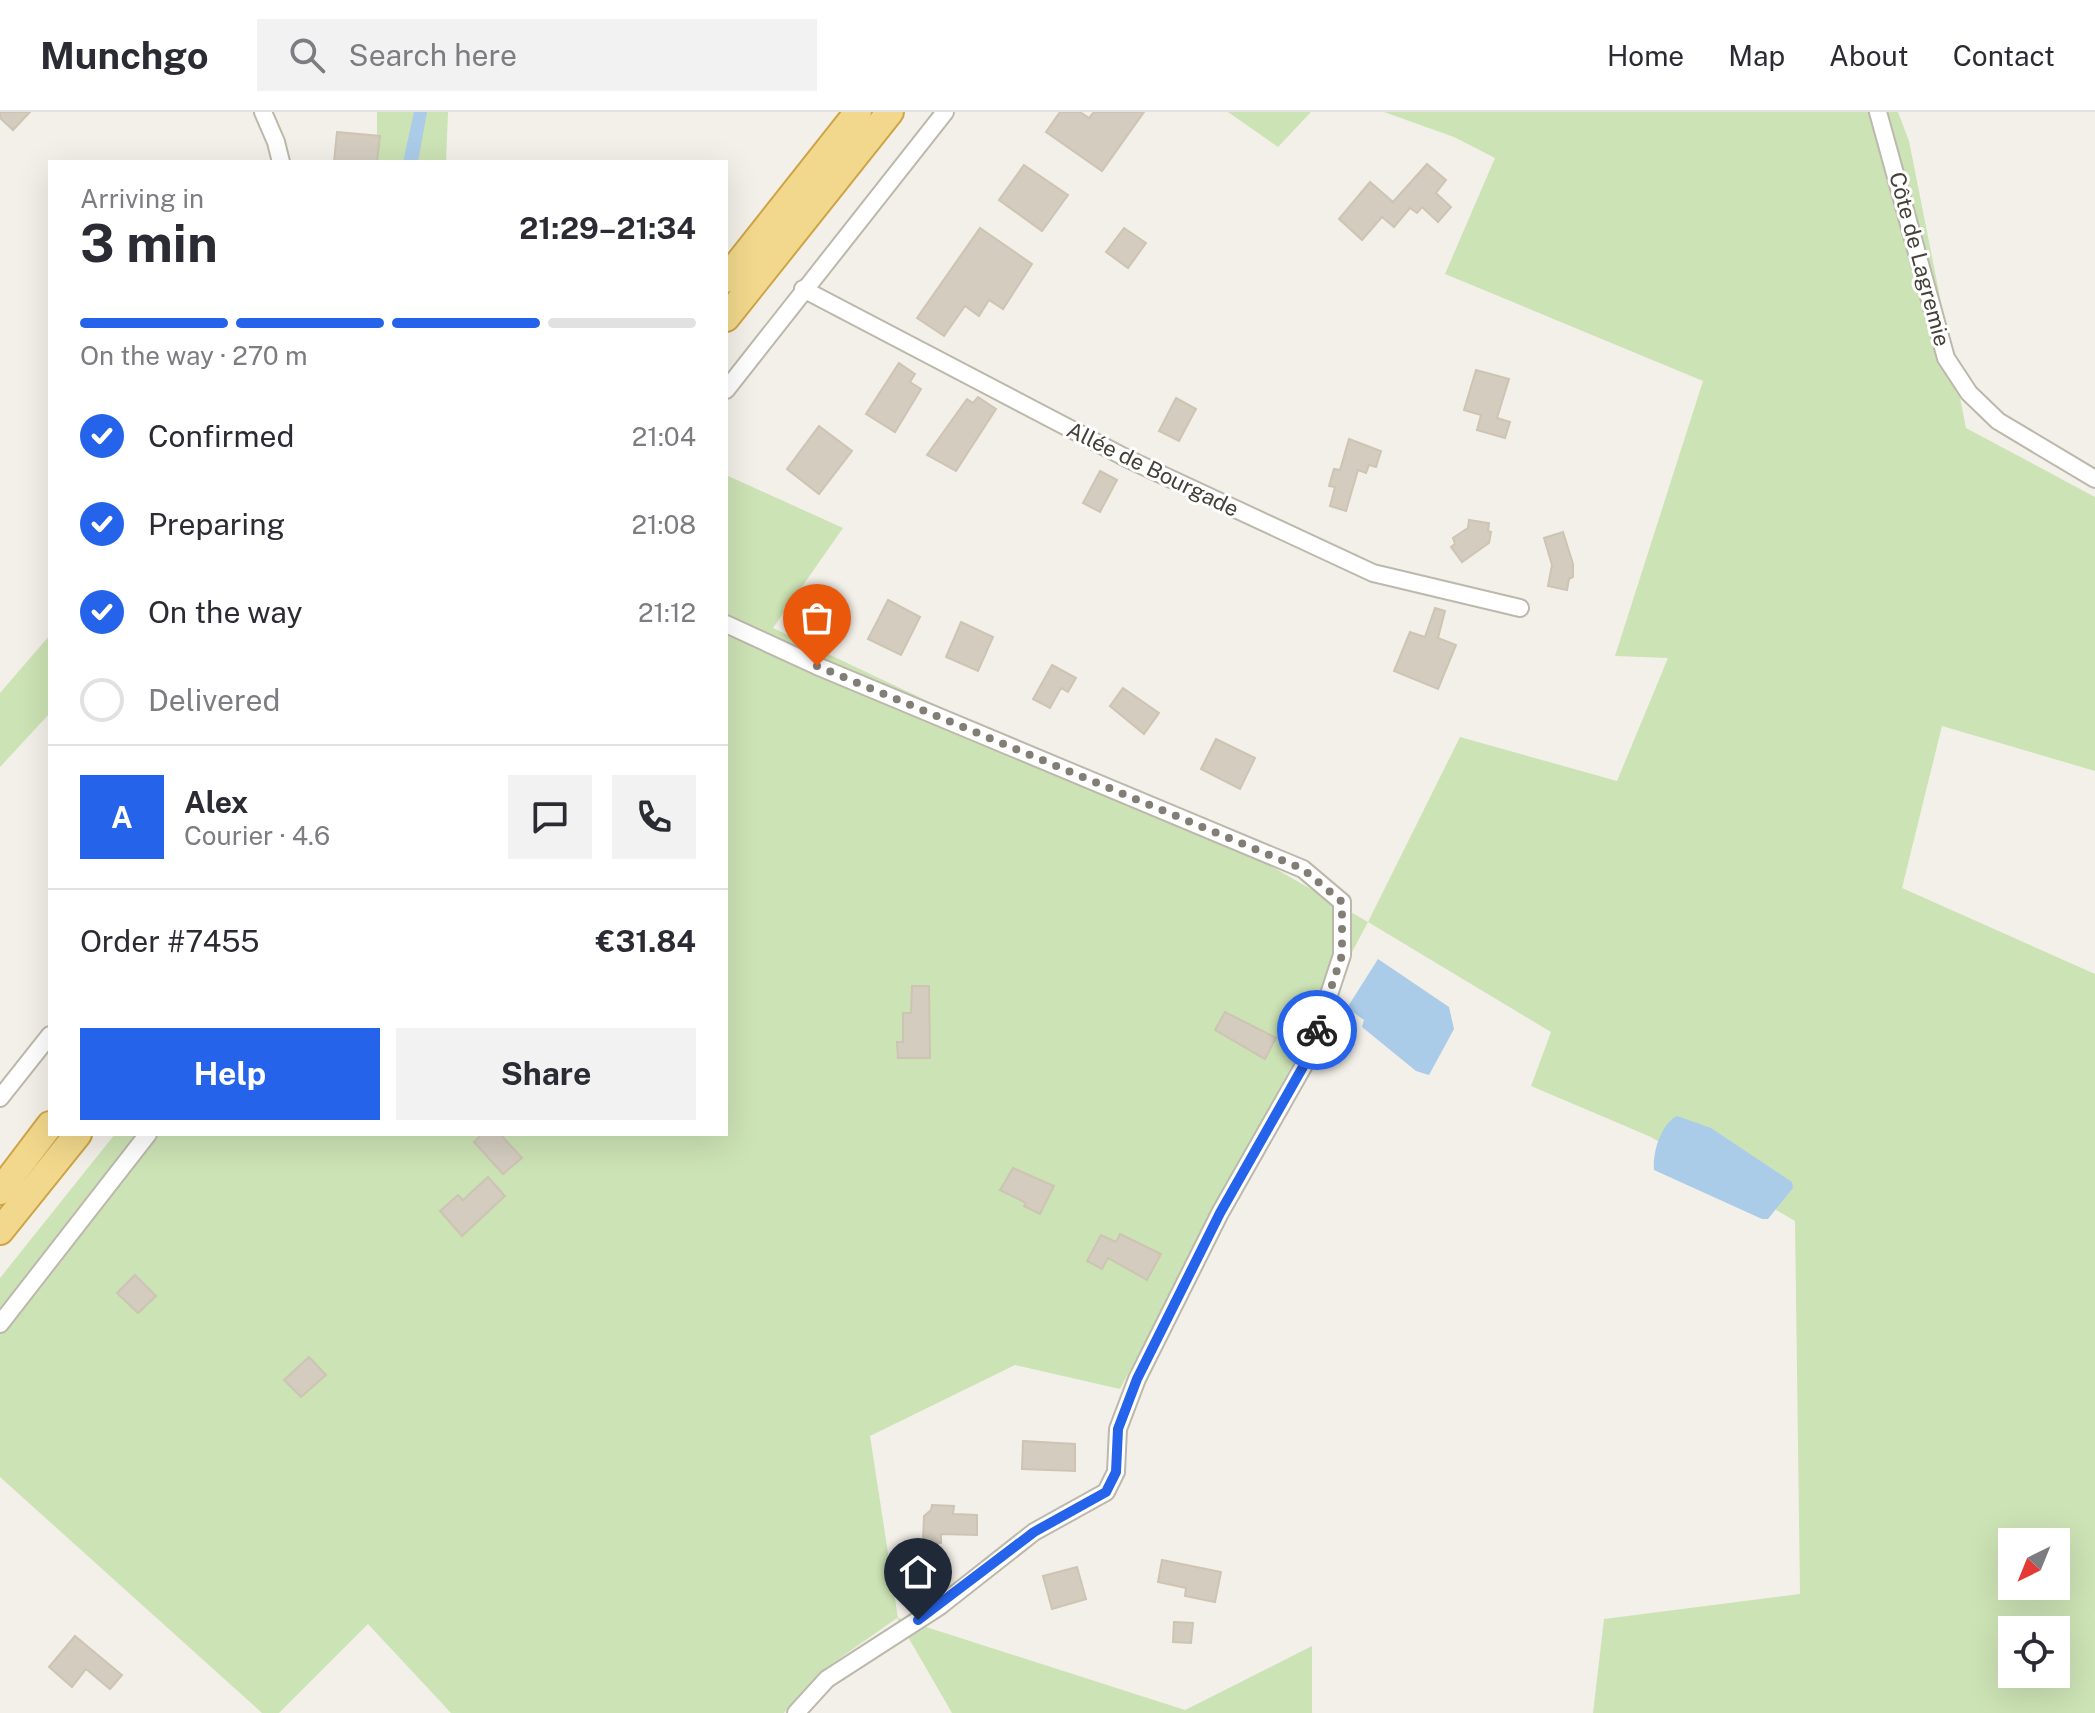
<!DOCTYPE html>
<html lang="en">
<head>
<meta charset="utf-8">
<style>
	:root { --surface:#fff; --page:#f2f2f3; --text:#2b2b33; --muted:#7c7c81; --line:#e1e1e2; --accent:#2563eb }
	body { margin:0; font-family:"Public Sans",sans-serif; background:var(--page); color:var(--text); height:100vh; display:flex; flex-direction:column; font-size:30px; white-space:nowrap }
	* { box-sizing:border-box; margin:0 }
	p { font-size:26px; color:var(--muted) }
	.icon { flex:none; width:44px; height:44px; fill:none; stroke:currentColor; stroke-width:2; stroke-linecap:round; stroke-linejoin:round }
	.map { position:relative; flex:1; overflow:hidden }
	.sheet { position:absolute; left:48px; top:48px; width:680px; height:976px; display:flex; flex-direction:column; background:var(--surface); border-radius:0px; box-shadow:0 8px 32px #0002 }
	.sheet>* { flex:none }
	.needle { width:52px; rotate:223deg }
	.fabs { position:absolute; left:1998px; top:1416px; display:grid; gap:16px }
	.fabs a { display:grid; place-items:center; width:72px; height:72px; border-radius:0px; background:var(--surface); box-shadow:0 8px 32px #0002; font-size:40px }
	.pin { position:absolute; display:grid; place-items:center; width:68px; height:68px; color:#fff; margin:-82px -34px; border-radius:50% 50% 50% 0; rotate:-45deg; box-shadow:0 0 8px #0007 }
	.pin .icon { rotate:45deg }
	.courier { position:absolute; display:grid; place-items:center; width:80px; height:80px; margin:-40px; border:6px solid #2563eb; border-radius:50%; background:#fff; color:#222; box-shadow:0 2px 10px #0007 }
	.head em { font-style:normal; font-weight:700 }
	.head div { display:flex; flex-direction:column-reverse }
	.head { display:flex; align-items:center; justify-content:space-between; height:136px; padding:0 32px }
	h1 { font-size:52px; font-weight:700; line-height:60px }
	.bar { display:grid; grid-template-columns:repeat(4,1fr); gap:12px 8px; align-content:center; height:96px; padding:0 32px }
	.bar i { height:10px; border-radius:6px; background:var(--line) }
	.bar .on { background:var(--accent) }
	.bar p { grid-column:span 4 }
	.line { display:flex; align-items:center; gap:20px; padding:0 32px; border-top:2px solid var(--line) }
	.line div { flex:1 }
	.round { display:grid; place-items:center; flex:none; width:84px; height:84px; border-radius:0px; background:var(--page) }
	ol { padding:0 32px; list-style:none }
	li { display:flex; align-items:center; gap:24px; height:88px }
	li p { margin-inline-start:auto }
	li .icon { padding:8px; border-radius:50%; background:var(--accent); color:#fff; stroke-width:4 }
	li:last-child { color:var(--muted) }
	li i { width:44px; height:44px; border:4px solid var(--line); border-radius:50% }
	.cta { display:flex; gap:16px; margin-top:auto; padding:16px 32px }
	.cta a { flex:1; height:92px; border-radius:0px; background:var(--accent); color:#fff; font-size:32px; font-weight:700; line-height:92px; text-align:center }
	.cta a+a { background:var(--page); color:var(--text) }
	header { display:flex; align-items:center; gap:48px; box-sizing:border-box; height:112px; padding:0 40px; background:var(--surface); border-bottom:2px solid var(--line) }
	header strong { font-size:38px }
	nav { display:flex; gap:44px; margin-inline-start:auto; font-size:28px }
	.search { width:560px; height:72px; background:var(--page); display:flex; align-items:center; gap:20px; box-sizing:border-box; padding:0 28px; border-radius:0px; color:var(--muted); font-size:30px }
	.map>svg:first-child { display:block }
</style>
</head>
<body>
<header>
<strong>Munchgo</strong>
<div class="search"><svg class="icon" aria-label="search" viewBox="0 0 24 24"><circle cx="10" cy="10" r="6"/><path d="M15 15l6 6"/></svg>Search here</div>
<nav><a>Home</a><a>Map</a><a>About</a><a>Contact</a></nav>
</header>
<div class="map">
<svg width="2095" height="1601" viewBox="0 0 2095 1601">
	<rect width="100%" height="100%" fill="#f3f0e9"/>
	<g fill="#cce3b5" fill-rule="evenodd">
		<polygon points="377,0 448,0 446,50 377,50"/>
		<polygon points="1228,0 1311,0 1278,35"/>
		<path d="M1384 0H1898L1909 29 1966 316 2095 385V659L1942 614 1902 776 2095 862V1601H1593L1604 1507 1800 1482 1795 1109 1651 1025 1531 974 1551 920 1368 810 1120 1277 1015 1253 870 1324 898 1506 1185 1598 1312 1534V1601H952L897 1506 826 1556 784 1601H451L368 1512 279 1601H262L0 1365V1166L115 1022H726V363L843 416 773 516 1243 738 1368 810 1460 625 1617 669 1668 546 1615 544 1703 269 1445 162 1495 46 1454 25ZM2012 1430H2056V1474H2012ZM2012 1518H2056V1562H2012Z"/>
		<polygon points="50,523 50,601 0,655 0,581"/>
	</g>
	<g fill="#abcce9">
		<polygon points="414,0 427,0 418,50 403,50"/>
		<polygon points="1378,847 1449,895 1454,917 1429,963 1416,959 1362,915 1364,908 1347,896"/>
		<path d="M1677 1004 1711 1016 1792 1070 1793 1076 1768 1107H1762L1654 1058C1652 1041 1661 1012 1677 1004Z"/>
	</g>
	<g fill="#d3ccbf" stroke="#cdc4b3" stroke-width="2">
		<polygon points="0,0 30,0 13,18 0,6"/>
		<polygon points="1060,0 1080,0 1089,6 1094,0 1144,0 1102,59 1046,20"/>
		<polygon points="337,20 380,24 377,50 334,50"/>
		<polygon points="1427,52 1446,68 1436,81 1451,95 1438,110 1422,95 1417,101 1410,96 1394,115 1382,105 1362,128 1339,107 1370,70 1393,90"/>
		<polygon points="1024,53 1068,83 1042,119 999,88"/>
		<polygon points="980,116 1032,152 1003,197 989,188 979,204 965,194 944,224 917,206"/>
		<polygon points="1124,116 1146,131 1128,156 1106,140"/>
		<polygon points="899,251 915,262 910,270 921,277 895,320 866,302"/>
		<polygon points="1476,258 1509,267 1497,306 1510,310 1505,326 1477,318 1481,303 1464,298"/>
		<polygon points="978,285 996,297 956,359 927,343 967,287 973,291"/>
		<polygon points="1176,286 1196,297 1179,329 1159,319"/>
		<polygon points="819,314 852,339 819,382 787,357"/>
		<polygon points="1349,327 1381,339 1376,355 1369,353 1366,361 1358,358 1346,399 1330,394 1335,375 1329,374 1334,357 1340,358"/>
		<polygon points="1100,359 1117,368 1100,400 1083,391"/>
		<polygon points="1469,408 1489,411 1488,419 1491,420 1489,431 1462,450 1451,435 1455,432 1453,426 1468,416"/>
		<polygon points="1563,420 1573,452 1573,465 1569,467 1567,478 1548,474 1552,453 1544,426"/>
		<polygon points="888,488 920,505 901,543 868,527"/>
		<polygon points="1435,496 1445,499 1438,526 1456,533 1438,577 1394,559 1410,520 1425,525"/>
		<polygon points="961,510 993,525 978,559 946,545"/>
		<polygon points="1052,553 1076,566 1068,580 1061,576 1050,596 1033,587"/>
		<polygon points="1123,576 1159,601 1144,622 1110,594"/>
		<polygon points="1216,627 1255,646 1240,677 1201,657"/>
		<polygon points="912,874 929,874 930,946 898,946 897,930 903,930 903,901 911,901"/>
		<polygon points="1225,900 1276,926 1265,947 1215,918"/>
		<polygon points="482,1022 500,1022 522,1046 503,1062 474,1030"/>
		<polygon points="1013,1056 1054,1074 1040,1102 1024,1094 1026,1091 1000,1078"/>
		<polygon points="488,1065 505,1084 462,1124 440,1099 458,1083 463,1088"/>
		<polygon points="1120,1122 1161,1142 1147,1168 1108,1146 1102,1157 1087,1149 1101,1123 1116,1130"/>
		<polygon points="135,1163 156,1184 138,1201 117,1181"/>
		<polygon points="309,1245 326,1263 301,1285 284,1268"/>
		<polygon points="1023,1329 1075,1332 1075,1359 1022,1357"/>
		<polygon points="932,1393 954,1394 953,1402 977,1403 977,1423 941,1422 941,1431 923,1430 924,1404 931,1398"/>
		<polygon points="1162,1448 1221,1460 1215,1490 1185,1484 1186,1476 1158,1470"/>
		<polygon points="1077,1455 1086,1487 1052,1497 1043,1464"/>
		<polygon points="1174,1510 1193,1511 1191,1531 1173,1530"/>
		<polygon points="75,1524 122,1563 110,1577 86,1557 72,1575 49,1555"/>
	</g>
	<g fill="none" stroke-linecap="round" stroke-linejoin="round">
		<defs>
			<g id="minor">
				<polyline points="263,0 276,30 281,50"/>
				<polyline points="1878,0 1946,246 1969,281 1998,309 2095,367"/>
				<polyline points="803,177 1128,347 1373,461 1520,496"/>
				<polyline points="726,278 945,0"/>
				<polyline points="726,512 817,554 1303,757 1342,790 1342,843 1308,946 1220,1101 1137,1267 1118,1317 1116,1360 1106,1380 1034,1420 940,1494 827,1567 796,1601"/>
				<polyline points="0,986 50,923"/>
				<polyline points="0,1212 148,1022"/>
			</g>
			<g id="trunk">
				<polyline points="726,167 858,0"/>
				<polyline points="726,206 890,0"/>
				<polyline points="0,1079 50,1013"/>
				<polyline points="0,1119 78,1022"/>
			</g>
		</defs>
		<use href="#minor" stroke="#bdb8ac" stroke-width="20"/>
		<use href="#trunk" stroke="#cea447" stroke-width="30"/>
		<use href="#minor" stroke="#fff" stroke-width="16"/>
		<use href="#trunk" stroke="#f2d88c" stroke-width="26"/>
	</g>
	<g fill="none" stroke-linecap="round" stroke-linejoin="round">
		<polyline stroke="#827e76" stroke-width="8" stroke-dasharray="0 14.4" points="817,554 1303,757 1342,790 1342,843 1317,918"/>
		<polyline stroke="#2563eb" stroke-width="10" points="918,1508 1034,1420 1106,1380 1116,1360 1118,1317 1137,1267 1220,1101 1308,946 1317,918"/>
	</g>
	<g text-anchor="middle" dominant-baseline="central" stroke-width="6" stroke-linejoin="round" paint-order="stroke">
		<g font-size="22" fill="#454138" stroke="#fff">
			<text transform="translate(1920 147) rotate(75)">Côte de Lagremie</text>
			<text transform="translate(1153 357) rotate(26)">Allée de Bourgade</text>
		</g>
	</g>
</svg>
<div class="fabs">
<a><svg class="needle" viewBox="-14 -14 28 28"><path d="M0-13l5 13h-10z" fill="#e53935"/><path d="M0 13l5-13h-10z" fill="#7c7c81"/></svg></a>
<a><svg class="icon" aria-label="locate" viewBox="0 0 24 24"><circle cx="12" cy="12" r="6"/><path d="M12 2v4M12 18v4M2 12h4M18 12h4"/></svg></a>
</div>
<div class="pin" style="left:817px;top:554px;background:#ea580c"><svg class="icon" aria-label="bag" viewBox="0 0 24 24"><path d="M5 8h14l-1 12H6zM9 8a3 3 0 0 1 6 0"/></svg></div>
<div class="pin" style="left:918px;top:1508px;background:#1f2937"><svg class="icon" aria-label="home" viewBox="0 0 24 24"><path d="M3 11l9-7 9 7M6 9v11h12V9"/></svg></div>
<div class="courier" style="left:1317px;top:918px"><svg class="icon" aria-label="bike" viewBox="0 0 24 24"><circle cx="6" cy="16" r="4"/><circle cx="18" cy="16" r="4"/><path d="M6 16l4-8h5l3 8M10 8l3 8H6M13 5h3"/></svg></div>
<section class="sheet">
<div class="head"><div><h1>3 min</h1><p>Arriving in</p></div><em>21:29–21:34</em></div>
<div class="bar"><i class="on"></i><i class="on"></i><i class="on"></i><i></i><p>On the way · 270 m</p></div>
<ol>
<li><svg class="icon" aria-label="check" viewBox="0 0 24 24"><path d="M5 12l5 5 9-10"/></svg>Confirmed<p>21:04</p></li>
<li><svg class="icon" aria-label="check" viewBox="0 0 24 24"><path d="M5 12l5 5 9-10"/></svg>Preparing<p>21:08</p></li>
<li><svg class="icon" aria-label="check" viewBox="0 0 24 24"><path d="M5 12l5 5 9-10"/></svg>On the way<p>21:12</p></li>
<li><i></i>Delivered</li>
</ol>
<div class="line" style="height:144px"><b class="round" style="background:var(--accent);color:#fff">A</b><div><b>Alex</b><p>Courier · 4.6</p></div><a class="round"><svg class="icon" aria-label="chat" viewBox="0 0 24 24"><path d="M4 5h16v11H9l-5 4z"/></svg></a><a class="round"><svg class="icon" aria-label="phone" viewBox="0 0 24 24"><path d="M5 4h4l2 5-3 2q2 4 5 5l2-3 5 2v4C11 20 4 13 5 4z"/></svg></a></div>
<div class="line" style="height:104px"><div>Order #7455</div><b>€31.84</b></div>
<div class="cta"><a>Help</a><a>Share</a></div>
</section>
</div>
</body>
</html>
